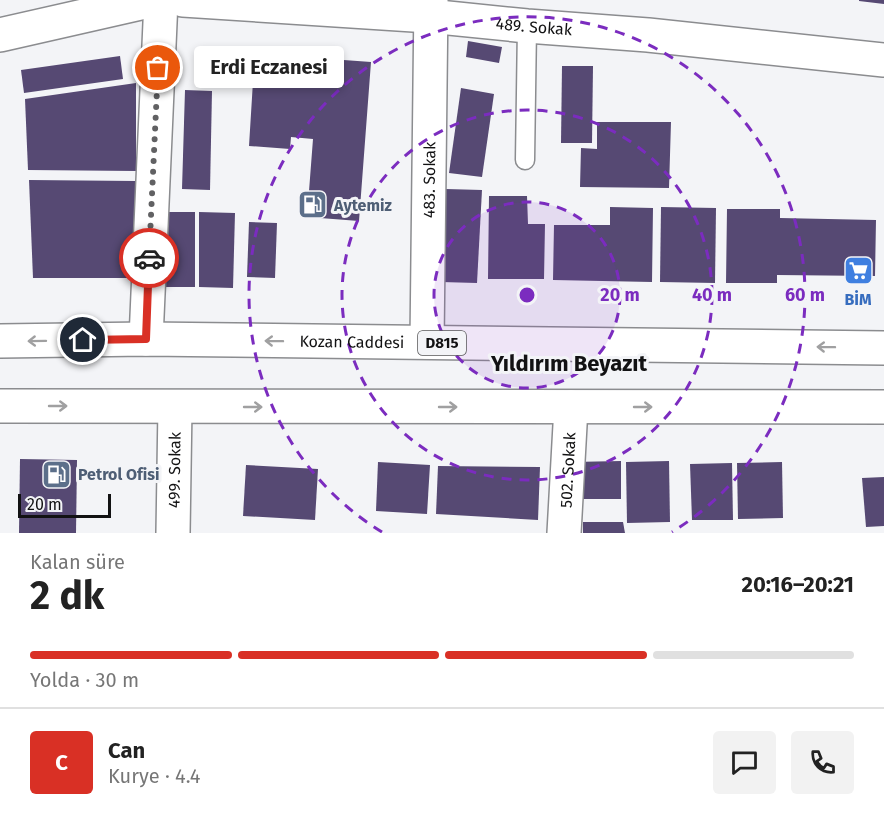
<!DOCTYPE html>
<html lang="tr">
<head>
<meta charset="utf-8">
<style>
	:root { --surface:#fff; --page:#f2f2f2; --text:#222; --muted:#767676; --line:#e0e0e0; --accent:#d93025 }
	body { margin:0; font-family:"Fira Sans",sans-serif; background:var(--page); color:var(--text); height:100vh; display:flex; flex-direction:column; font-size:22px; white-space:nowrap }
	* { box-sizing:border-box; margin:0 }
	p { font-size:20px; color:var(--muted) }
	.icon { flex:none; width:33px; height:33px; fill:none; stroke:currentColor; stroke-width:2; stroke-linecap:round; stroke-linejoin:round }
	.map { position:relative; height:533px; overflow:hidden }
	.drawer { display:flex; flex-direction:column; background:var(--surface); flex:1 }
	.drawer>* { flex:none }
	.scale { position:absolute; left:18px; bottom:15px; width:93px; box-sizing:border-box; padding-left:6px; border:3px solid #121213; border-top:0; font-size:16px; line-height:21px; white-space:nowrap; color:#121213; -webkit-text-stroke:4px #f3f4f7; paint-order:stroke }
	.pin { position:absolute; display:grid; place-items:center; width:51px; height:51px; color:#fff; margin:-26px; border:3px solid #fff; border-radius:50%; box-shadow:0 2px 6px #0007 }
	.courier { position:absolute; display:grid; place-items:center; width:60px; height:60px; margin:-30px; border:4px solid #d93025; border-radius:50%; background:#fff; color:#222; box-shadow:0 2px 8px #0007 }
	.bubble { position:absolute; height:42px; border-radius:6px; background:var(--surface); box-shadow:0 3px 9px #0003; font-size:20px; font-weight:700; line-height:42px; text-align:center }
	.head em { font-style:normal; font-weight:700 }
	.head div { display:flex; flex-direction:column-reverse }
	.head { display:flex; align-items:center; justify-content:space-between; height:102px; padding:0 30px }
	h1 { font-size:39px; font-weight:700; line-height:45px }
	.bar { display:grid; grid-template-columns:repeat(4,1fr); gap:9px 6px; align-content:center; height:72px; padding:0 30px }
	.bar i { height:8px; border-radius:4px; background:var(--line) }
	.bar .selected { background:var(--accent) }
	.bar p { grid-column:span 4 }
	.line { display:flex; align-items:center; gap:15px; padding:0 30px; border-top:2px solid var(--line) }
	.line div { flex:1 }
	.round { display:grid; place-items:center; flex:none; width:63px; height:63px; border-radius:6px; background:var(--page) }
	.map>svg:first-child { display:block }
</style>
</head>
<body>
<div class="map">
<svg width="884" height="533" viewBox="0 0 884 533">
	<rect width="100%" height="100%" fill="#f3f4f7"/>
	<g fill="#564973">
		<polygon points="859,0 884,0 884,4 859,1"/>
		<polygon points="468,41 502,47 499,63 466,57"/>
		<polygon points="120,56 123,79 24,93 21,70"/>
		<polygon points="330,59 371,62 359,221 307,217 313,139 291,137 290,149 249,146 254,65 300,69 298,85 328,88"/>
		<polygon points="562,66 593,66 592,143 561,143"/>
		<polygon points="136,83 136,171 28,170 25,99"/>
		<polygon points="461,88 494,94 482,177 449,173"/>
		<polygon points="185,90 212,91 210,190 182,189"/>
		<polygon points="597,122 671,122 669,188 580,187 581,148 597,149"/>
		<polygon points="29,180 135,181 136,278 33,278"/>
		<polygon points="446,189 482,190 477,283 441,282"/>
		<polygon points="489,196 527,196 528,224 545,224 544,279 488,279"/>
		<polygon points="610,207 653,208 652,282 553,280 554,225 610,225"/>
		<polygon points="661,207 716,208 715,283 660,282"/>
		<polygon points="727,209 780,209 780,218 876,220 875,276 777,275 777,283 726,283"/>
		<rect x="160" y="212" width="35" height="75"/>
		<polygon points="199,212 235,213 233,288 199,287"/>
		<polygon points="249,222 277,223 275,278 247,277"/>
		<polygon points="20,459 77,460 76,533 19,533"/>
		<polygon points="621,461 621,499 573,499 572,462"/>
		<polygon points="669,461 670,522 627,523 626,462"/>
		<polygon points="378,462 430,465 427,514 376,511"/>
		<polygon points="782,462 783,518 738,519 737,463"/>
		<polygon points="732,463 733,520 692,520 690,464"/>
		<polygon points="246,465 318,469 315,520 243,516"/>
		<polygon points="438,466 540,467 538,520 436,514"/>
		<polygon points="884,477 884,526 866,527 862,478"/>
		<polygon points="583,522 623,522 625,533 583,533"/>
	</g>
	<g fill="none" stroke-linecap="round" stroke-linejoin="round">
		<defs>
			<polyline id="lane" points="525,160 527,26"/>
			<g id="street">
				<path id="s1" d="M183 0 429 16 527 26 648 35 884 60"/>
				<polyline points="0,35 154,0"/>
				<polyline points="146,339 161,0"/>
				<path id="s2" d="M427 342 431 0"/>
				<path id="s3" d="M173 533 175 407"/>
				<path id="s4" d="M564 533 571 407"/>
			</g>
			<g id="highway">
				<path id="s5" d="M0 341 146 339 884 348"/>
				<polyline points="0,406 884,407"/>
			</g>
		</defs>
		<use href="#lane" stroke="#8b8c8f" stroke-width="21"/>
		<use href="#street" stroke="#8b8c8f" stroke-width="36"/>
		<use href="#highway" stroke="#8b8c8f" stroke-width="36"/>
		<use href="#lane" stroke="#fff" stroke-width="18"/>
		<use href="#street" stroke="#fff" stroke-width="33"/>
		<use href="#highway" stroke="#fff" stroke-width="33"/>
	</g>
	<defs><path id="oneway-shaft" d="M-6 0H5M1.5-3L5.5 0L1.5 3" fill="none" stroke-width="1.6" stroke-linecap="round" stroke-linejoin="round" transform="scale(1.5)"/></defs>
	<g stroke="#a0a0a1">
		<use href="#oneway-shaft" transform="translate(37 341) rotate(179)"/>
		<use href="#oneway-shaft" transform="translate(274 341) rotate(-179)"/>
		<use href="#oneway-shaft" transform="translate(826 347) rotate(-179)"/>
		<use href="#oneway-shaft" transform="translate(58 406)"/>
		<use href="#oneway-shaft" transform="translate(253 407)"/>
		<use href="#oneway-shaft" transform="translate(448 407)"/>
		<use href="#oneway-shaft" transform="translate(643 407)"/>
	</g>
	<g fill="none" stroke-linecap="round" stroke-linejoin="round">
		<polyline stroke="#616163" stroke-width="6" stroke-dasharray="0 10.8" points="149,258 158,68"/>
		<polyline stroke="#d93025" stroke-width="8" points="83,340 146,339 149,258"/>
	</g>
	<circle cx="527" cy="295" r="93" fill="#7b2cbf" fill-opacity=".12"/>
	<g fill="none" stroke="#7b2cbf" stroke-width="3" stroke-dasharray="10 8">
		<circle cx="527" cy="295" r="93"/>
		<circle cx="527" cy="295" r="185"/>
		<path d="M382 532A278 278 0 1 1 672 532"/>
	</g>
	<defs>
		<symbol id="fuel-square" viewBox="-11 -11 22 22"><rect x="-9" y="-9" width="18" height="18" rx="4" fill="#5c6f8a" stroke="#f3f4f7"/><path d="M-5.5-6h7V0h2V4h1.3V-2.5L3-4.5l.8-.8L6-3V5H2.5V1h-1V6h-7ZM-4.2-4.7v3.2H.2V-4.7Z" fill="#fff"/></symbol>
		<symbol id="supermarket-square" viewBox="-11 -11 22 22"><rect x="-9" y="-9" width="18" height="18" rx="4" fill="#3f7fe0" stroke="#f3f4f7"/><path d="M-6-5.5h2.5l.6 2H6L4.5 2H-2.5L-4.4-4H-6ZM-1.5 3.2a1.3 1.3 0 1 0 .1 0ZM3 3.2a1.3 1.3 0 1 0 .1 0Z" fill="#fff"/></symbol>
	</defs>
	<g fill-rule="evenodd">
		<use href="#fuel-square" x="296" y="188" width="33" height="33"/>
		<use href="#supermarket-square" x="842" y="254" width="33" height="33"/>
		<use href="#fuel-square" x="40" y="458" width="33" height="33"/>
	</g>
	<g text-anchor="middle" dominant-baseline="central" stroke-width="6" stroke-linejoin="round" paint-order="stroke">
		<rect fill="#f3f4f7" stroke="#565657" stroke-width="1.5" x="418" y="331" width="48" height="24" rx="4.5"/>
		<g font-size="15" font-weight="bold" fill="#121213">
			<text x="442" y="343">D815</text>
		</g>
		<g font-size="16" fill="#121213" stroke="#f3f4f7">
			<text stroke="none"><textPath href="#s1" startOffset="352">489. Sokak</textPath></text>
			<text stroke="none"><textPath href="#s2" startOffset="162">483. Sokak</textPath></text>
			<text stroke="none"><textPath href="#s5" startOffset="352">Kozan Caddesi</textPath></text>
			<text stroke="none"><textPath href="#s3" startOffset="63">499. Sokak</textPath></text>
			<text stroke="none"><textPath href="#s4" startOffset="63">502. Sokak</textPath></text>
		</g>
		<g font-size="16" font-weight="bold" fill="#4e5e75" stroke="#f3f4f7" text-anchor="start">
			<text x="334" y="205">Aytemiz</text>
			<text x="78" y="474">Petrol Ofisi</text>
		</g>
		<g font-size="16" font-weight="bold" fill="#366cbe" stroke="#f3f4f7">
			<text x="858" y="299">BİM</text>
		</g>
		<g font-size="22" font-weight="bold" fill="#121213" stroke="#f3f4f7">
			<text x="569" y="363">Yıldırım Beyazıt</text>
		</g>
	</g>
	<circle cx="527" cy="295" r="9" fill="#7b2cbf" stroke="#f3f4f7" stroke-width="3"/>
	<g font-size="18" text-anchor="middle" font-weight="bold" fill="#7b2cbf" stroke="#f3f4f7" stroke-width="6" stroke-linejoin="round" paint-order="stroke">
		<text x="620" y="301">20 m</text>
		<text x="712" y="301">40 m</text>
		<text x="805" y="301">60 m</text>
	</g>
</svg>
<div class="scale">20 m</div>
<div class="pin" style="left:158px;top:68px;background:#ea580c"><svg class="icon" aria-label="bag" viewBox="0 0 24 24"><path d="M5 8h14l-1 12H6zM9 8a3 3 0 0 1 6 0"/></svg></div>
<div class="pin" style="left:83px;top:340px;background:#1f2937"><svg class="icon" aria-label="home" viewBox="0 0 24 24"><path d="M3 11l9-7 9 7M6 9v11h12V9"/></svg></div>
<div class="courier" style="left:149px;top:258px"><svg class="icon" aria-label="car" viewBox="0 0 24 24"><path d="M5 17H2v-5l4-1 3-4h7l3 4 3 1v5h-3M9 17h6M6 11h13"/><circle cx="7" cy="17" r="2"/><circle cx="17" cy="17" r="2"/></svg></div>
<div class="bubble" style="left:194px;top:46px;width:150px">Erdi Eczanesi</div>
</div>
<section class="drawer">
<div class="head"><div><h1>2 dk</h1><p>Kalan süre</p></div><em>20:16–20:21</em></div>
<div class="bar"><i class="selected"></i><i class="selected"></i><i class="selected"></i><i></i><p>Yolda · 30 m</p></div>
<div class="line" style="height:108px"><b class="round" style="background:var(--accent);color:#fff">C</b><div><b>Can</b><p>Kurye · 4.4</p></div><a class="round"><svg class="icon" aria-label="chat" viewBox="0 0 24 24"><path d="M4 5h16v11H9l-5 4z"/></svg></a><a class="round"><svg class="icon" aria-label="phone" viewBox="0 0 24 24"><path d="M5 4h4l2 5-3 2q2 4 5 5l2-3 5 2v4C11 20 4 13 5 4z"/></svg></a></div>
</section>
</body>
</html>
